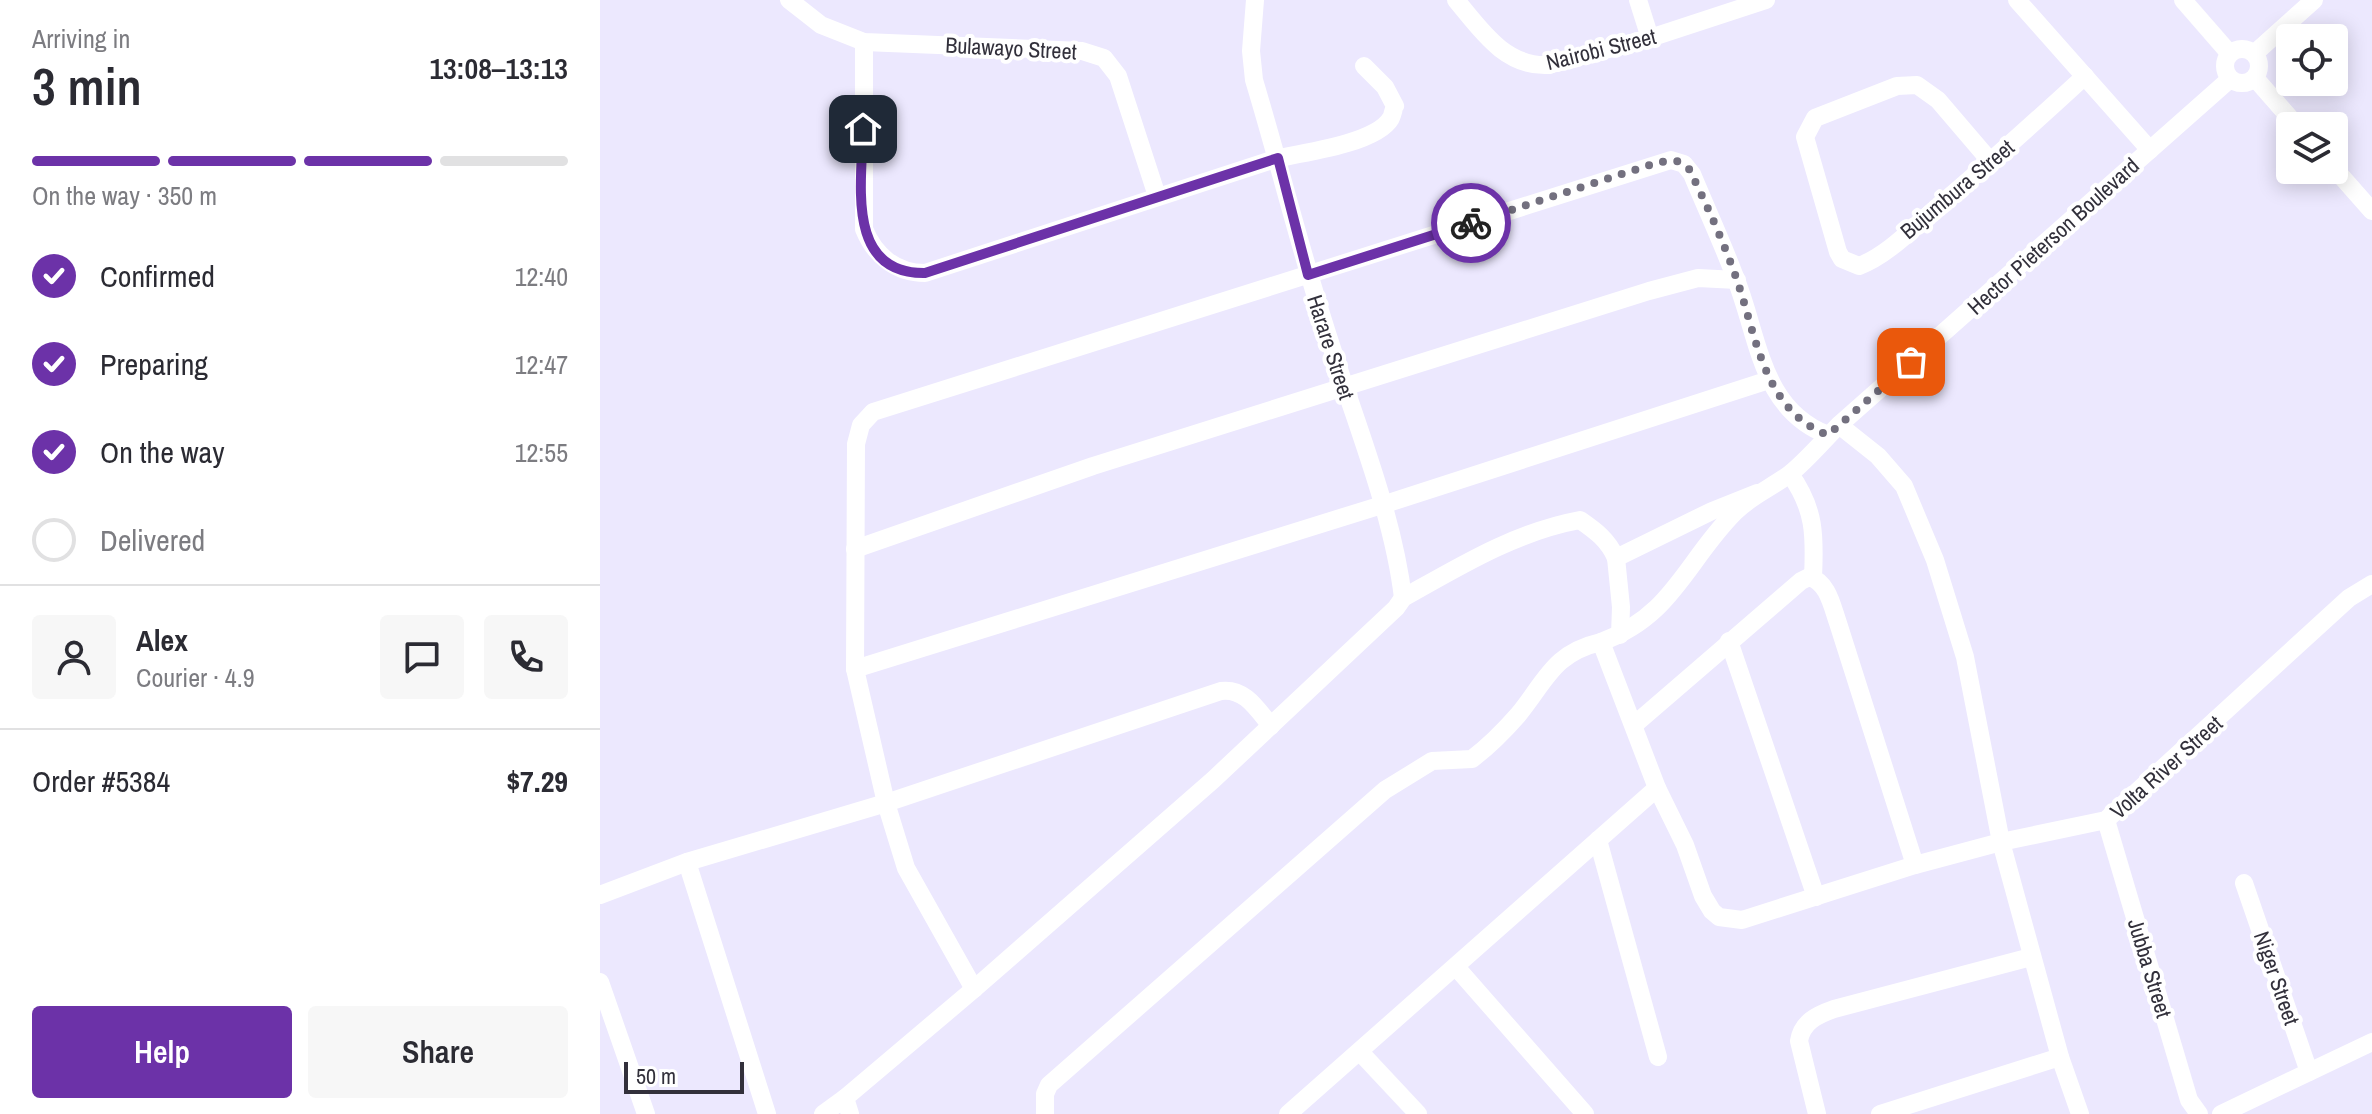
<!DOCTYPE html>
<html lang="en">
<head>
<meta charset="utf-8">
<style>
	:root { --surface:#fff; --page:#f7f7f7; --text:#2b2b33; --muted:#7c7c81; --line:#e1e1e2; --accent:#6c32a8 }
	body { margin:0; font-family:"Archivo Narrow",sans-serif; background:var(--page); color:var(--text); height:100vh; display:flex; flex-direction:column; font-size:30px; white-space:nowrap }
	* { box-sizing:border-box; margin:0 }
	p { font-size:26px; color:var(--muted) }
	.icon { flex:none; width:44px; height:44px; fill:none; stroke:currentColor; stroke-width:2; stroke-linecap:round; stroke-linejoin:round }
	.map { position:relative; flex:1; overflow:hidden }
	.panel { display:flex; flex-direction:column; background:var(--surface); width:600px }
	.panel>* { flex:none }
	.tools { position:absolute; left:1676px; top:24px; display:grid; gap:16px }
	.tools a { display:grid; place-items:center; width:72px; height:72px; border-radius:8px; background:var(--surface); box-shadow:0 4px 20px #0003; font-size:40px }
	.scale { position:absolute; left:24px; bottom:20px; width:120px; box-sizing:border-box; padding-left:8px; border:4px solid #32303b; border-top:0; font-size:22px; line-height:28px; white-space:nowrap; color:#32303b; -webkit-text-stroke:6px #fff; paint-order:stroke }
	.pin { position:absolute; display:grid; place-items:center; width:68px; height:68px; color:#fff; margin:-34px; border-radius:16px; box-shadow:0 4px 12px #0006 }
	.courier { position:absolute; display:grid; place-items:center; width:80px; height:80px; margin:-40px; border:6px solid #6c32a8; border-radius:50%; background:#fff; color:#222; box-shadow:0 2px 10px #0007 }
	.summary em { font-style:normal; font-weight:600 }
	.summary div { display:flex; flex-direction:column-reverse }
	.summary { display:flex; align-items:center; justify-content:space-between; height:136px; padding:0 32px }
	h1 { font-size:52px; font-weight:600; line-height:60px }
	.bar { display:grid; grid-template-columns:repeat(4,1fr); gap:12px 8px; align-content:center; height:96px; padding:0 32px }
	.bar i { height:10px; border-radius:6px; background:var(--line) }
	.bar .active { background:var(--accent) }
	.bar p { grid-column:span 4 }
	.line { display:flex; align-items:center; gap:20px; padding:0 32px; border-top:2px solid var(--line) }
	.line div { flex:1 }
	.round { display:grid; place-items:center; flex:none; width:84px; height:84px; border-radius:8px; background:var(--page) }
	ol { padding:0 32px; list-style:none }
	li { display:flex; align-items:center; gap:24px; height:88px }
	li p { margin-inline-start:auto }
	li .icon { padding:8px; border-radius:50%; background:var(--accent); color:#fff; stroke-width:4 }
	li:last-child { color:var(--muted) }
	li i { width:44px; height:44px; border:4px solid var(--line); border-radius:50% }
	.cta { display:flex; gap:16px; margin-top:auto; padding:16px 32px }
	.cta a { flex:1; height:92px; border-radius:8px; background:var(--accent); color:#fff; font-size:32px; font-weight:600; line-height:92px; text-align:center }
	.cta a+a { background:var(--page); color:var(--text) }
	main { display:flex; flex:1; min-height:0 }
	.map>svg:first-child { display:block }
</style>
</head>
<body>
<main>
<section class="panel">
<div class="summary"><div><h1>3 min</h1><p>Arriving in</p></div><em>13:08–13:13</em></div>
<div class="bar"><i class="active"></i><i class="active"></i><i class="active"></i><i></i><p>On the way · 350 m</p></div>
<ol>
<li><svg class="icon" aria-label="check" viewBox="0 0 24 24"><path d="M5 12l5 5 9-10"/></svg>Confirmed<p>12:40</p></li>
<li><svg class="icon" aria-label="check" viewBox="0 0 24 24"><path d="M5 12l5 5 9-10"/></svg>Preparing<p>12:47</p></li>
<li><svg class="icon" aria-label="check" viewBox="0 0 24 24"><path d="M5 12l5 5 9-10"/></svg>On the way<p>12:55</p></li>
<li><i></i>Delivered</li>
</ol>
<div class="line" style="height:144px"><a class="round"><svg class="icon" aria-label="person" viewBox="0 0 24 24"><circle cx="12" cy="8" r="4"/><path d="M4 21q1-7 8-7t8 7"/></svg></a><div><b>Alex</b><p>Courier · 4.9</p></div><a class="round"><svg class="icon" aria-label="chat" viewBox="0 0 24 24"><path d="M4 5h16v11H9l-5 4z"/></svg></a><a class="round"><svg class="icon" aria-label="phone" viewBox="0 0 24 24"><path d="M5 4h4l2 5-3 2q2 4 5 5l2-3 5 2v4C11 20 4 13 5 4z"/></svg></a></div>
<div class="line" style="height:104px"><div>Order #5384</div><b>$7.29</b></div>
<div class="cta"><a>Help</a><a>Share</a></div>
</section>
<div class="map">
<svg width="1772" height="1114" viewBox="0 0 1772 1114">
	<rect width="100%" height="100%" fill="#ece8fe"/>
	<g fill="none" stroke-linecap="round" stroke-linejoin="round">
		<g stroke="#fff" stroke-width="18">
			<polyline points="189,0 221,25 264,42 482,51 504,58 518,76 557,196"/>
			<path d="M655 0 651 51 654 80C680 166 701 253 729 339 755 421 793 513 803 598"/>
			<path d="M856 0C881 30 905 67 948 65L1050 38 1166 0"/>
			<polyline points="1038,0 1050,38"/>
			<polyline points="1417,0 1550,150"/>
			<polyline points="1583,0 1630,54"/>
			<path d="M264 42V229C275 256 296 273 325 273L678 158C704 153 777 143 791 118 792 117 794 107 795 106L785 87 764 66"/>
			<circle cx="1642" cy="66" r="17"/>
			<polyline points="1655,53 1714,0"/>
			<polyline points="1655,78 1697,126"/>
			<path d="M1391 162 1338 100 1317 85 1297 86 1215 118 1205 137 1238 252 1242 259 1259 266C1286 256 1311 230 1333 211 1385 167 1435 122 1485 76"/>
			<polyline points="1734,168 1772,211"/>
			<polyline points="1239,425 1278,456 1304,486 1335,560 1365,657 1401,842 1460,1057 1480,1114"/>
			<path d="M1190 474C1215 509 1215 535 1213 578"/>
			<polyline points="255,549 493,466 1049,291 1098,278 1137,280"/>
			<polyline points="1016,558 1021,607 1020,635"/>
			<polyline points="1129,641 1216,897"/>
			<path d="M1001 642C1073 616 1086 561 1135 512 1152 495 1173 487 1191 473 1208 459 1223 441 1239 425L1630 79"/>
			<polyline points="255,669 782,505 1169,380"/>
			<path d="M1034 725 1201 581 1209 577C1228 582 1232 606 1238 623L1315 865"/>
			<polyline points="1506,820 1589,1100 1599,1114"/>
			<polyline points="998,840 1058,1057"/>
			<polyline points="87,862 167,1114"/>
			<polyline points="1644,883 1709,1072"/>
			<path d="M0 895 87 862 286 803 621 691C645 688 657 709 671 726"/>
			<polyline points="856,967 985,1114"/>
			<polyline points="0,982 46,1114"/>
			<path d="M374 989 306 868 286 803 255 669 256 444 261 425 273 412 1071 160 1084 164 1092 174C1106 208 1122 242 1135 277 1159 336 1160 409 1228 435"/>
			<polyline points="760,1052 818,1114"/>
			<polyline points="223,1114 245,1098"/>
			<path d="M250 1114 245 1098 374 989 613 780 796 608 803 598C860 566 915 532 980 520 996 531 1008 540 1016 558L1112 511 1157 493"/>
			<path d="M445 1114V1094L449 1085 785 790 832 761 872 759C889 746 904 731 918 715 946 681 953 653 1001 642L1057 788 1085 845 1103 896 1112 911 1119 917 1142 920 1315 865 1401 842 1506 820 1749 598 1772 584"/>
			<polyline points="688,1114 1057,788"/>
			<path d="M1217 1114 1199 1041C1202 1022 1217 1015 1234 1009L1431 957"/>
			<polyline points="1280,1114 1460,1057"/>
			<polyline points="1621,1114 1772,1042"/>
		</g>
	</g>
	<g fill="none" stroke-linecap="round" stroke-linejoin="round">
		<path stroke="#73707f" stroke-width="8" stroke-dasharray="0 14.4" d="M871 223 1059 162 1077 161 1089 169C1107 205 1125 245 1138 283 1157 340 1165 411 1228 435L1311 362"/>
		<path stroke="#6c32a8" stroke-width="10" d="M263 129C262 182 245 274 325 273L678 158 708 275 871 223"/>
	</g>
	<g text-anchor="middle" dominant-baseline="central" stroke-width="8" stroke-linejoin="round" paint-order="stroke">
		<g font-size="22" fill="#32303b" stroke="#fff">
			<text transform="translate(411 48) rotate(3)">Bulawayo Street</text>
			<text transform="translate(1001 49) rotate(-14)">Nairobi Street</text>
			<text transform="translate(1357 189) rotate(-40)">Bujumbura Street</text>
			<text transform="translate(1453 236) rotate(-42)">Hector Pieterson Boulevard</text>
			<text transform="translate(731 347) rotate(72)">Harare Street</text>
			<text transform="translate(1566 767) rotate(-42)">Volta River Street</text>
			<text transform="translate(1550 968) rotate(73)">Jubba Street</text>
			<text transform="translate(1677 978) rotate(71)">Niger Street</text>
		</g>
	</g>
</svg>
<div class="tools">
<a><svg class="icon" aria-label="locate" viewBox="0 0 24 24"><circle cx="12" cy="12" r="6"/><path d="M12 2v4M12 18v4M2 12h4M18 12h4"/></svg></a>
<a><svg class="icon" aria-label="layers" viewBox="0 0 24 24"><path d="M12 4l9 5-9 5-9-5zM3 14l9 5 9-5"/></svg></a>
</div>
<div class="scale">50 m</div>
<div class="pin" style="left:1311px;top:362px;background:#ea580c"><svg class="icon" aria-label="bag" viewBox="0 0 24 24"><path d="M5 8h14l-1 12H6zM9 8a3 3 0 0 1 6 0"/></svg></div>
<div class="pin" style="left:263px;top:129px;background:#1f2937"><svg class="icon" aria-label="home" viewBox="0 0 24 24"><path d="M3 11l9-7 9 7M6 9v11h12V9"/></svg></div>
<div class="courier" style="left:871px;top:223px"><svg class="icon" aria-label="bike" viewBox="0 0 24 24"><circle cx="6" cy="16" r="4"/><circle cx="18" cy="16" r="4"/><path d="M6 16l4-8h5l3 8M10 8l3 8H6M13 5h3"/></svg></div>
</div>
</main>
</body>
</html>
